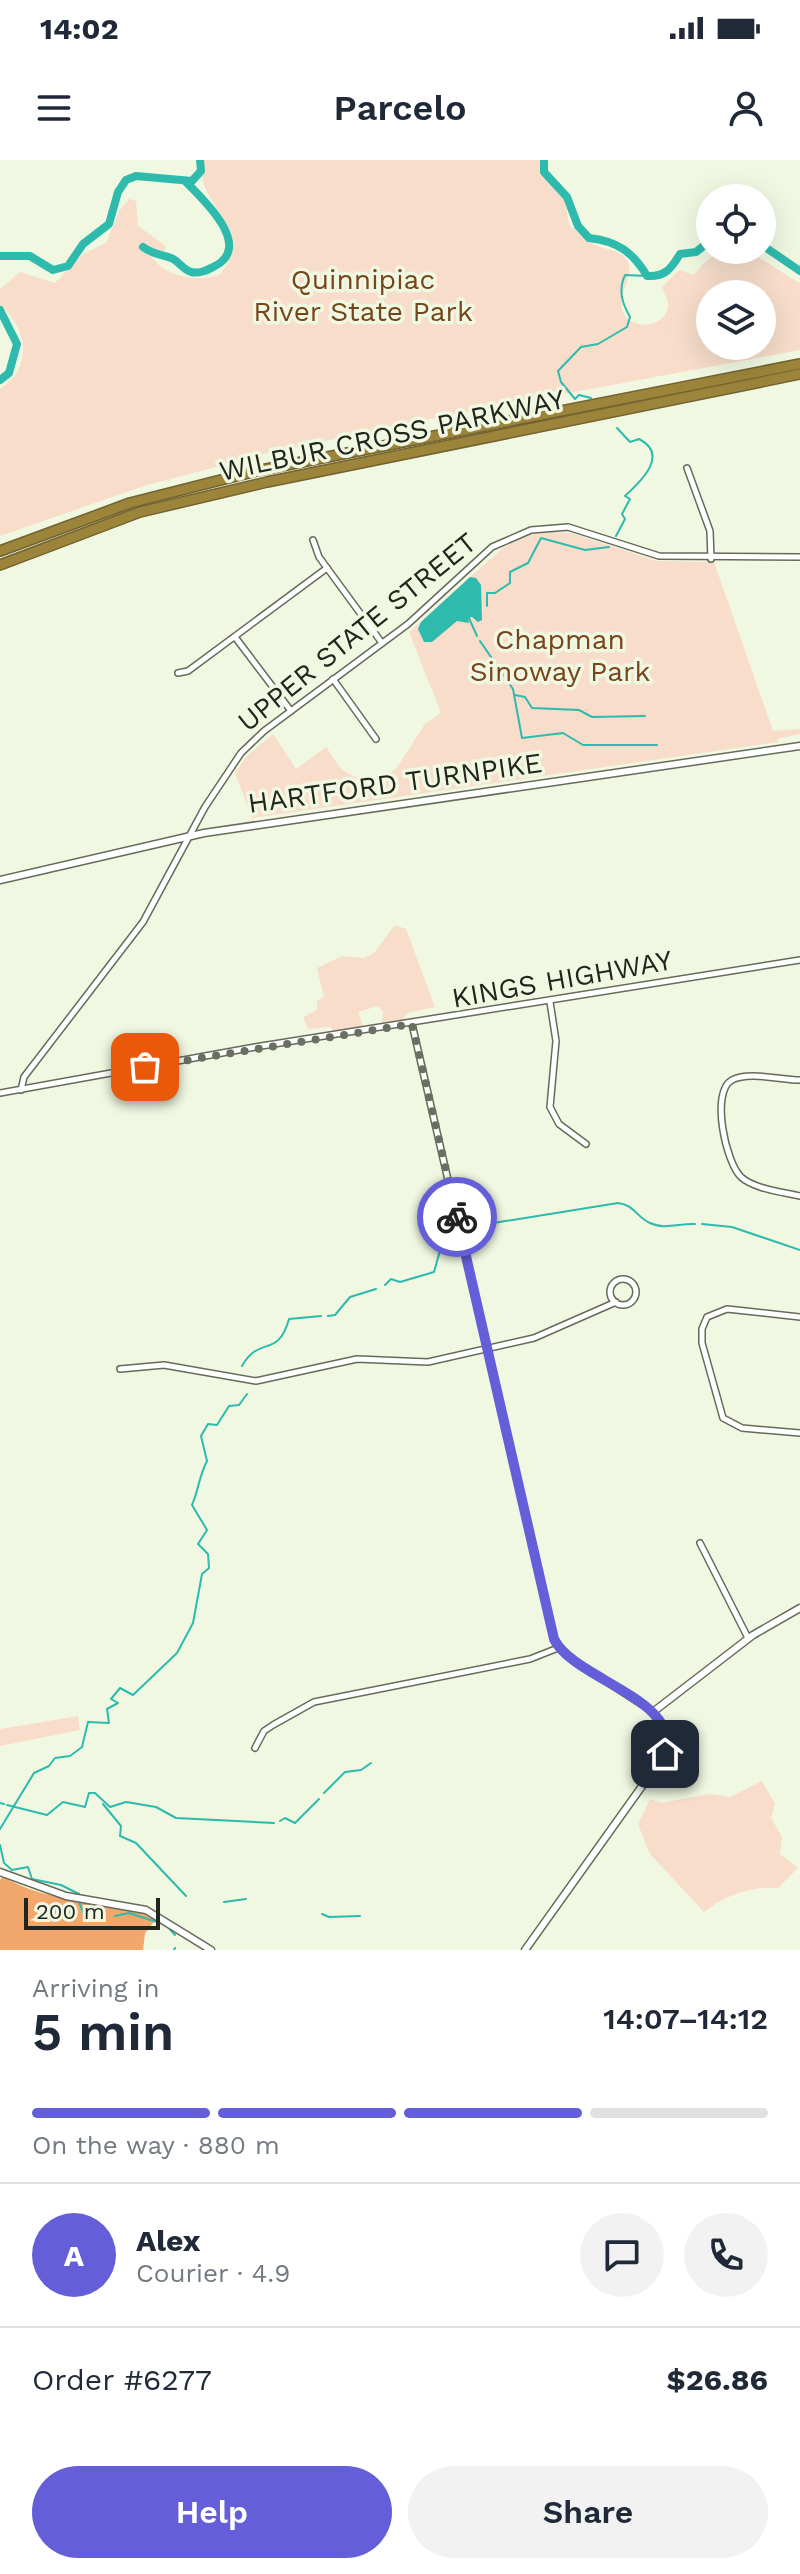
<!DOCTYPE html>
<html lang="en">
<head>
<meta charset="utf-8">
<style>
	:root { --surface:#fff; --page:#f2f2f3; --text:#1f2937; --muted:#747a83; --line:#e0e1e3; --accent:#645fd8 }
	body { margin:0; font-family:"Work Sans",sans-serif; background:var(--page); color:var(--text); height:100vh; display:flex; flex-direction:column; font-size:30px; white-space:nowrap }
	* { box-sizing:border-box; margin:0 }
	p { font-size:26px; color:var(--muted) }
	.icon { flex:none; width:44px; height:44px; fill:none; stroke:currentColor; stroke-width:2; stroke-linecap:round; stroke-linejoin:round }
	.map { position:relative; height:1790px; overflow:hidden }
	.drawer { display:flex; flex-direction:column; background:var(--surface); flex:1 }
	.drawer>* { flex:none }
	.fabs { position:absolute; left:696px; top:24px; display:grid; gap:16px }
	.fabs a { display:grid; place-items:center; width:80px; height:80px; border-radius:50%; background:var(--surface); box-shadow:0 8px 32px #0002; font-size:40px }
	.scale { position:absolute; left:24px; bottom:20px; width:136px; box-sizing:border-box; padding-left:8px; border:4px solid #23251d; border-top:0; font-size:22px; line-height:28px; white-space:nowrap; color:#23251d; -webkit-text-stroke:6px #f0f8e2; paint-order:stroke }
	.pin { position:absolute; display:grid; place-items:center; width:68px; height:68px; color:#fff; margin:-34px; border-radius:16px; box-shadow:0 4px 12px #0006 }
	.courier { position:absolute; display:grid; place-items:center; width:80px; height:80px; margin:-40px; border:6px solid #645fd8; border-radius:50%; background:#fff; color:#222; box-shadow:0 2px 10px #0007 }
	.headline em { font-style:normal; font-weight:600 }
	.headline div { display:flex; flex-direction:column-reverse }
	.headline { display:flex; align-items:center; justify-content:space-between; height:136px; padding:0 32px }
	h1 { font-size:52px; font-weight:600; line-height:60px }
	.bar { display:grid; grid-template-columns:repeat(4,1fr); gap:12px 8px; align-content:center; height:96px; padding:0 32px }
	.bar i { height:10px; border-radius:6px; background:var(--line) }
	.bar .selected { background:var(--accent) }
	.bar p { grid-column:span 4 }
	.line { display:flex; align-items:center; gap:20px; padding:0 32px; border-top:2px solid var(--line) }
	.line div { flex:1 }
	.round { display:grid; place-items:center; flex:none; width:84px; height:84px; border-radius:42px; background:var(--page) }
	.button { display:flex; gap:16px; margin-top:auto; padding:16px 32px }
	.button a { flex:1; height:92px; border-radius:48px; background:var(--accent); color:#fff; font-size:32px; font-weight:600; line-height:92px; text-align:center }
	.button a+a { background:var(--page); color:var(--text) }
	.status { display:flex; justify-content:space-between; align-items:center; height:56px; padding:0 40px; background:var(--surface); direction:ltr }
	.status svg { height:22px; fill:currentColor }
	header { display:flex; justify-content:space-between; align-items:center; height:104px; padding:0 32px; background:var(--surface); font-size:36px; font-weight:600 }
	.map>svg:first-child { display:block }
</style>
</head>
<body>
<div class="status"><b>14:02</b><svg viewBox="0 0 49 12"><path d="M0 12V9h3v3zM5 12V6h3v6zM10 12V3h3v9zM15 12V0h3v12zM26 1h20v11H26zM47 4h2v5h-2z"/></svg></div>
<header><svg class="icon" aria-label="menu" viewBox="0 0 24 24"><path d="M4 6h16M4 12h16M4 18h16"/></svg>Parcelo<svg class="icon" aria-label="person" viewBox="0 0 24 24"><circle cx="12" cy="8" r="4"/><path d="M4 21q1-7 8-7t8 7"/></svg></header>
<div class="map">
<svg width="800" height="1790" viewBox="0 0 800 1790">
	<rect width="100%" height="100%" fill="#f0f8e2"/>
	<g fill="#f7ddca" fill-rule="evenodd">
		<path d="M204 0H542L544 11 565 41 569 65C577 71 585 80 593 84 604 90 619 89 626 99 637 114 616 135 623 152 631 172 669 167 668 144 668 138 664 133 662 127L679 110 694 115C732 63 762 103 800 123V190L424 260 264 294 144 326 0 376V229C34 208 27 167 0 145V129L20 112 55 123 83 94 106 83 120 50 129 39 136 41 138 66 166 86 164 91 148 89C156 115 195 123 219 115 253 77 217 59 204 25 201 18 203 8 204 0ZM762 134V186H710V134Z"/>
		<polygon points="546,371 571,373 657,401 714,402 773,571 800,569 800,574 777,579 778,582 252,658 235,613 247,596 273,574 296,609 326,587 341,609 369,625 396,609 425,564 441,553 409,472 504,387 521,377"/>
		<polygon points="395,765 406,769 435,847 407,853 402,863 382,866 383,852 378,846 358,852 364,868 334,873 331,867 308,869 303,857 317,850 317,841 324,837 317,808 342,796 364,798 374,793"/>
		<polygon points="78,1556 80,1570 0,1586 0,1569"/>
		<path d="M762 1621 775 1644 771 1658 782 1677 780 1694 798 1708 778 1728C751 1726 725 1735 704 1752L650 1694 638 1664 650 1639 661 1643 710 1634 730 1637Z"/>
	</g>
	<path fill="#f2a76c" d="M3 1716C48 1746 109 1737 157 1758L145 1773 143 1790H0V1720Z"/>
	<polygon fill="#2ebaad" points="470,417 476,418 481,425 482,460 478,462 472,457 468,458 469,463 457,461 432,482 424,482 418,469 421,462"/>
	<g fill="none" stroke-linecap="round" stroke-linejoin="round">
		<g stroke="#2ebaad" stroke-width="2">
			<path d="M591 238 579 235 575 239 561 222 558 211 581 187 598 184 627 167 630 157C622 143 618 130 625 115L647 116"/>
			<path d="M616 376 625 359 622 354 630 339 625 336C640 322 670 295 639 279L630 282 617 268"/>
			<polyline points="487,446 487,433 495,433 510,423 510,412 528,403 541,378 585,390 609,387"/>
			<polyline points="468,456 477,476"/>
			<polyline points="480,481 513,529 522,578 563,573 583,585 657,585"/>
			<polyline points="515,535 525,537 532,548 579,550 592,557 645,556"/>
			<polyline points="702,1064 732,1067 800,1090"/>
			<path d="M465 1071 481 1065 618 1043C635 1045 636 1057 650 1063 664 1070 680 1063 695 1064"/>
			<polyline points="385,1125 391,1119 400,1122 434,1112 443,1080 456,1075"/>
			<polyline points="328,1156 335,1155 350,1137 376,1129"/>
			<path d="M242 1206C259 1175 278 1199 289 1159L321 1156"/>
			<polyline points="324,1633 345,1612 361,1610 371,1603"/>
			<polyline points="0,1643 4,1644"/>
			<polyline points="103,1644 121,1666 120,1676 136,1683 186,1736"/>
			<polyline points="7,1645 47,1655 63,1642 85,1647 89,1633 95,1633 110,1647 126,1642 156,1647 176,1658 274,1663"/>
			<polyline points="280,1661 285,1658 295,1663 319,1639"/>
			<path d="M0 1669 34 1613 49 1606 55 1598 70 1596 82 1587 88 1562 109 1563 107 1549 118 1543 111 1539 120 1528 133 1535 177 1493 193 1463 202 1414 209 1408 208 1394 198 1384 207 1370 192 1345C199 1329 199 1316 207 1301L201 1276 208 1264 217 1265 229 1246 239 1245 247 1234"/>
			<polyline points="0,1685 4,1703 12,1710 28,1707 32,1719 61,1725 79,1734"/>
			<polyline points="79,1742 87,1761"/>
			<polyline points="224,1742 246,1739"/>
			<polyline points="322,1754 329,1757 360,1756"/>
			<polyline points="115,1756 129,1753 163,1764"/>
			<polyline points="168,1767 175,1775"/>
			<polyline points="174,1790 175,1788"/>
		</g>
		<g stroke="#2ebaad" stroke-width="8">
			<path d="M544 0V12L567 37 578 66 589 78C617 81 633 92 647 116 665 117 671 109 680 94L696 92 710 81"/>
			<polyline points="762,85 800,111"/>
			<path d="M143 87C154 95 160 94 171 98 179 101 182 109 191 112 200 114 207 110 215 106 254 86 202 38 185 21"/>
			<polyline points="0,96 30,96 53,110 68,106 83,84 109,64 118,32 126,20 136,16 192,21 201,11 200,0"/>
			<polyline points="0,150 17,184 9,213 0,220"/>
		</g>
		<defs>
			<g id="street">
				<polyline points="687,308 710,371 711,399"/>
				<polyline points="313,380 319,397 382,483"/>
				<polyline points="235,477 291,551"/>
				<polyline points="178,513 188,511 327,408"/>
				<polyline points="333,519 376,579"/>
				<polyline points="550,842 556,881 550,947 559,964 586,984"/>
				<polyline points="412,864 554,1479 567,1496 653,1552"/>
				<path d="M800 920C781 920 749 911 732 920 710 932 726 1003 741 1017 754 1029 783 1032 800 1036"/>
				<polyline points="21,930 24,917 143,762 205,647 241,593 264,571 408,464 492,387 531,370 568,367 659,396 800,397"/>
				<polyline points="0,933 255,887 800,800"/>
				<circle cx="623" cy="1132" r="13"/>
				<polyline points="800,1157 727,1149 707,1157 702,1169 702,1183 723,1258 742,1268 800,1273"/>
				<polyline points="120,1209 164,1205 256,1221 357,1199 428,1202 534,1178 616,1142"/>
				<polyline points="700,1383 748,1478"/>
				<polyline points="255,1588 264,1571 273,1565 314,1542 530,1499 558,1488"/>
			</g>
			<g id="secondary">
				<polyline points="0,720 204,673 800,586"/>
				<polyline points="0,1712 66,1736 146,1750 211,1790"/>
				<polyline points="525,1790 665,1594 667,1577 653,1552 753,1475 800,1448"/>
			</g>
			<g id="highway">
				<polyline points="0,391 130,343 256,311 800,204"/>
				<polyline points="0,405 140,352 267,322 800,214"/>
			</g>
		</defs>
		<use href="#street" stroke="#656b59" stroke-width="8"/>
		<use href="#secondary" stroke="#656b59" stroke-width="9"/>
		<use href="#highway" stroke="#726330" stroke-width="12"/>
		<use href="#street" stroke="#fff" stroke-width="5"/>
		<use href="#secondary" stroke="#fff" stroke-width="6"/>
		<use href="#highway" stroke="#9d843b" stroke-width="9"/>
	</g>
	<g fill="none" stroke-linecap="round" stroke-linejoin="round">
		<polyline stroke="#6b6f62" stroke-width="8" stroke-dasharray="0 14.4" points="145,907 412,864 457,1057"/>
		<path stroke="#645fd8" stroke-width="10" d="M457 1057 554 1479C573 1519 684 1540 665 1594"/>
	</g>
	<g text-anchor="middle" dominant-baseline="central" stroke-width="7" stroke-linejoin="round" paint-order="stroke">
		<g font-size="28" fill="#76451b" stroke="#f0f8e2">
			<text x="363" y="119">Quinnipiac<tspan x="363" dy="32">River State Park</tspan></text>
			<text x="560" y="479">Chapman<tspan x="560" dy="32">Sinoway Park</tspan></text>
		</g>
		<g font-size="28" fill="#23251d" stroke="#f0f8e2">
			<text transform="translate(392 275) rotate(-12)">WILBUR CROSS PARKWAY</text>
			<text transform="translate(357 472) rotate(-39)">UPPER STATE STREET</text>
			<text transform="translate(395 623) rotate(-8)">HARTFORD TURNPIKE</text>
			<text transform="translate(562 819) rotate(-10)">KINGS HIGHWAY</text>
		</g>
	</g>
</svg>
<div class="fabs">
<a><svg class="icon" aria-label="locate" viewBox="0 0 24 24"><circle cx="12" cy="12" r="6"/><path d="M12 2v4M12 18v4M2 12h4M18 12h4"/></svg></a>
<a><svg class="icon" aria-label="layers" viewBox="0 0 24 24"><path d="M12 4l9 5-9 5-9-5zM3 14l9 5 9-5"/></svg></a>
</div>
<div class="scale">200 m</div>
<div class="pin" style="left:145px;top:907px;background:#ea580c"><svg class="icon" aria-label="bag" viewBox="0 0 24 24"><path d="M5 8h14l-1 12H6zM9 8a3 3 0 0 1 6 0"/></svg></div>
<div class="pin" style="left:665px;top:1594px;background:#1f2937"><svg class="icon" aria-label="home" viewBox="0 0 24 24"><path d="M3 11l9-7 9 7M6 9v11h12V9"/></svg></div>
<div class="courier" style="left:457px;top:1057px"><svg class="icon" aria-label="bike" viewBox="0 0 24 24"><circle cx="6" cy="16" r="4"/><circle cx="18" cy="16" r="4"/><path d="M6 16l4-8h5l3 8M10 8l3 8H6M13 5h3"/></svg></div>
</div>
<section class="drawer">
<div class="headline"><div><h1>5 min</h1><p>Arriving in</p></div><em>14:07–14:12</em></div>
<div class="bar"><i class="selected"></i><i class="selected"></i><i class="selected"></i><i></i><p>On the way · 880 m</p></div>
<div class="line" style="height:144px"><b class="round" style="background:var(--accent);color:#fff">A</b><div><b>Alex</b><p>Courier · 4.9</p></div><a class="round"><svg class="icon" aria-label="chat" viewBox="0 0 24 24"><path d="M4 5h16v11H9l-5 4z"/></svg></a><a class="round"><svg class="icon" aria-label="phone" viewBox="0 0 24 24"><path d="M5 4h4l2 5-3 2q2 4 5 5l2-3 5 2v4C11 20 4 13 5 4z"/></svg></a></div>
<div class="line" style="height:104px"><div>Order #6277</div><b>$26.86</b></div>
<div class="button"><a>Help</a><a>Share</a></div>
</section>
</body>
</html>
